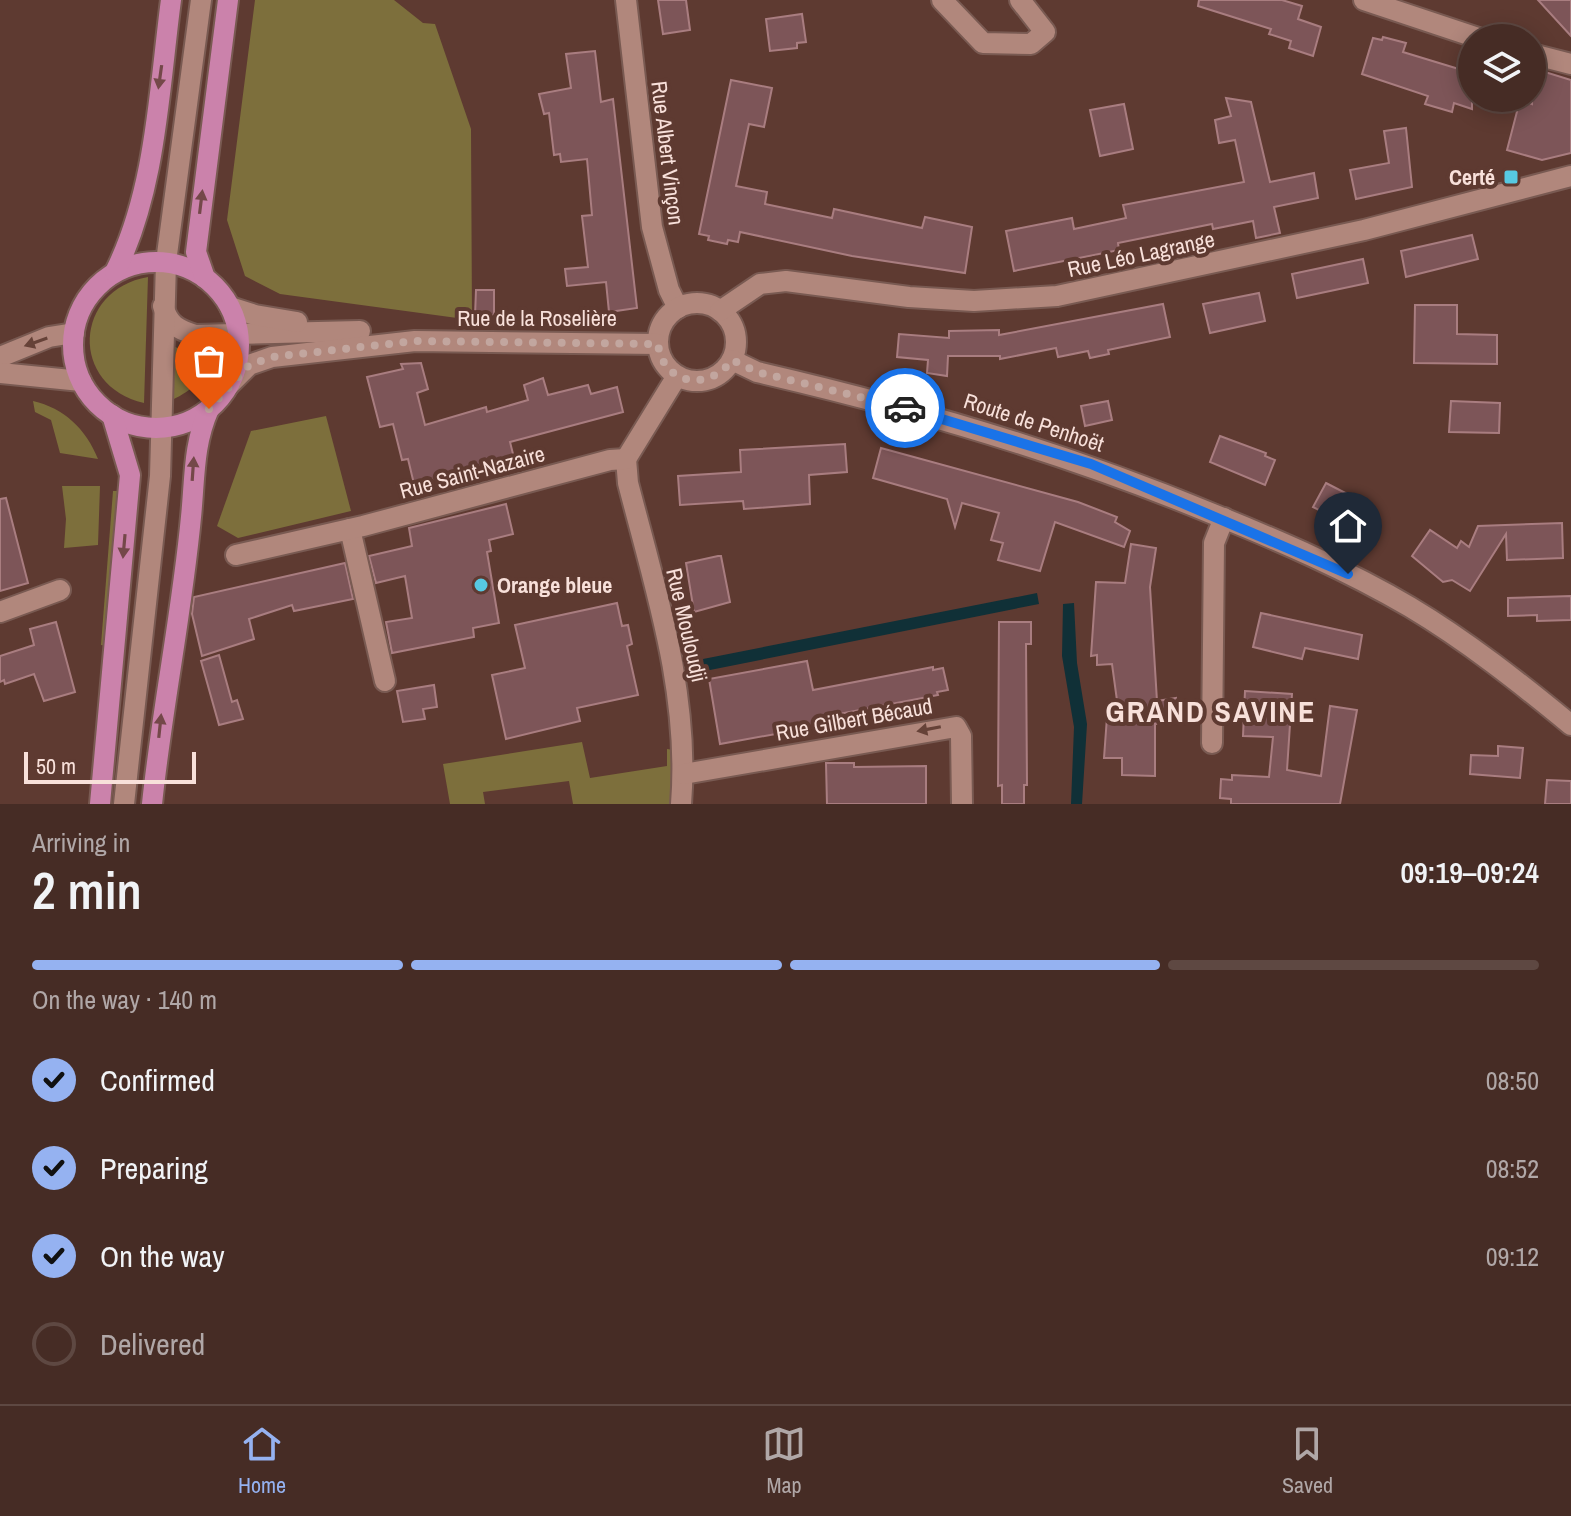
<!DOCTYPE html>
<html lang="en">
<head>
<meta charset="utf-8">
<style>
	:root { --surface:#462c25; --page:#503832; --text:#f1f3f6; --muted:#b0a7a7; --line:#5e4842; --accent:#95b2f1 }
	body { margin:0; font-family:"Archivo Narrow",sans-serif; background:var(--page); color:var(--text); height:100vh; display:flex; flex-direction:column; font-size:30px; white-space:nowrap }
	* { box-sizing:border-box; margin:0 }
	p { font-size:26px; color:var(--muted) }
	.icon { flex:none; width:44px; height:44px; fill:none; stroke:currentColor; stroke-width:2; stroke-linecap:round; stroke-linejoin:round }
	.map { position:relative; height:804px; overflow:hidden }
	.drawer { display:flex; flex-direction:column; background:var(--surface); flex:1 }
	.drawer>* { flex:none }
	.controls { position:absolute; left:1458px; top:24px; display:grid; gap:16px }
	.controls a { display:grid; place-items:center; width:88px; height:88px; border-radius:50%; background:var(--surface); box-shadow:0 4px 20px #0003,0 0 0 2px var(--line); font-size:40px }
	.scale { position:absolute; left:24px; bottom:20px; width:172px; box-sizing:border-box; padding-left:8px; border:4px solid #f8e0da; border-top:0; font-size:22px; line-height:28px; white-space:nowrap; color:#f8e0da; -webkit-text-stroke:6px #5e3a31; paint-order:stroke }
	.pin { position:absolute; display:grid; place-items:center; width:68px; height:68px; color:#fff; margin:-82px -34px; border-radius:50% 50% 50% 0; rotate:-45deg; box-shadow:0 0 8px #0007 }
	.pin .icon { rotate:45deg }
	.courier { position:absolute; display:grid; place-items:center; width:80px; height:80px; margin:-40px; border:6px solid #1a73e8; border-radius:50%; background:#fff; color:#222; box-shadow:0 2px 10px #0007 }
	.headline em { font-style:normal; font-weight:600 }
	.headline div { display:flex; flex-direction:column-reverse }
	.headline { display:flex; align-items:center; justify-content:space-between; height:136px; padding:0 32px }
	h1 { font-size:52px; font-weight:600; line-height:60px }
	.bar { display:grid; grid-template-columns:repeat(4,1fr); gap:12px 8px; align-content:center; height:96px; padding:0 32px }
	.bar i { height:10px; border-radius:6px; background:var(--line) }
	.bar .selected { background:var(--accent) }
	.bar p { grid-column:span 4 }
	ol { padding:0 32px; list-style:none }
	li { display:flex; align-items:center; gap:24px; height:88px }
	li p { margin-inline-start:auto }
	li .icon { padding:8px; border-radius:50%; background:var(--accent); color:#111; stroke-width:4 }
	li:last-child { color:var(--muted) }
	li i { width:44px; height:44px; border:4px solid var(--line); border-radius:50% }
	.tabs { display:flex; justify-content:space-around; align-items:center; height:112px; border-top:2px solid var(--line); background:var(--surface); font-size:22px; color:var(--muted) }
	.tabs a { display:grid; justify-items:center; gap:4px }
	.tabs .selected { color:var(--accent) }
	.map>svg:first-child { display:block }
</style>
</head>
<body>
<div class="map">
<svg width="1571" height="804" viewBox="0 0 1571 804">
	<rect width="100%" height="100%" fill="#5e3a31"/>
	<g fill="#7d6f3c">
		<polygon points="255,0 394,0 423,23 435,24 471,129 472,320 280,294 245,276 227,220"/>
		<path d="M148 277 144 403C69 386 73 290 148 277Z"/>
		<path d="M173 346 193 355H212C206 378 193 390 172 400Z"/>
		<path d="M33 401C64 408 86 429 98 459L60 453 51 420 35 412Z"/>
		<polygon points="326,416 351,511 238,538 217,526 251,431"/>
		<polygon points="62,486 100,486 98,545 64,548 66,519"/>
		<polygon points="113,491 119,491 108,646 101,645"/>
		<polygon points="582,742 590,778 667,766 667,749 674,750 673,804 573,804 569,781 483,792 485,804 450,804 443,764"/>
	</g>
	<g fill="#103037">
		<polygon points="1037,593 1039,604 705,671 703,659"/>
		<polygon points="1074,603 1077,663 1087,724 1082,804 1071,804 1074,727 1062,656 1063,604"/>
	</g>
	<g fill="#7d5558" stroke="#a97d80" stroke-width="2">
		<polygon points="658,0 686,0 690,30 663,34"/>
		<polygon points="1199,0 1282,0 1302,6 1298,19 1321,27 1313,56 1289,48 1291,41 1269,34 1271,29 1198,6"/>
		<polygon points="1538,0 1571,0 1571,36"/>
		<polygon points="802,14 806,42 797,43 797,48 770,51 766,19"/>
		<polygon points="1383,37 1406,43 1403,52 1472,73 1472,109 1454,103 1452,112 1425,104 1428,96 1362,74 1373,38 1382,40"/>
		<polygon points="595,51 601,102 613,99 637,308 609,312 606,282 567,286 565,269 588,267 582,216 592,215 587,159 561,162 560,154 554,155 549,113 544,114 539,94 571,88 566,54"/>
		<polygon points="1532,68 1571,80 1571,153 1542,160 1507,150 1520,100 1532,104"/>
		<polygon points="731,80 772,88 764,127 749,124 736,186 767,192 765,204 832,218 834,209 922,228 925,217 972,227 965,273 852,256 740,232 738,242 728,240 727,244 708,240 709,236 699,234"/>
		<polygon points="1226,98 1251,102 1270,182 1314,173 1318,198 1274,207 1280,233 1256,238 1253,221 1213,229 1212,224 1118,243 1119,250 1014,271 1006,231 1072,218 1074,229 1126,218 1123,205 1244,182 1235,140 1219,143 1215,120 1231,116"/>
		<polygon points="1124,104 1133,149 1100,156 1090,110"/>
		<polygon points="1406,128 1412,187 1356,199 1350,170 1389,163 1384,131"/>
		<polygon points="1472,235 1478,259 1406,277 1401,251"/>
		<polygon points="1363,259 1368,283 1297,298 1292,274"/>
		<polygon points="476,290 494,290 494,315 475,316"/>
		<polygon points="1259,293 1265,321 1210,333 1203,304"/>
		<polygon points="1163,304 1170,337 1108,350 1109,354 1090,358 1088,351 1058,357 1056,348 1000,359 1000,356 948,356 947,376 927,373 928,360 897,357 899,334 949,338 949,331 999,330 999,335"/>
		<polygon points="1415,305 1457,305 1457,334 1497,335 1497,364 1414,363"/>
		<polygon points="421,363 428,389 417,393 425,425 486,407 487,412 528,400 524,385 543,378 548,395 588,385 591,394 617,387 623,412 510,442 514,458 414,484 408,459 402,460 393,424 380,427 367,377 403,369 401,364"/>
		<polygon points="1108,401 1112,420 1085,426 1081,406"/>
		<polygon points="1451,401 1500,403 1499,433 1449,432"/>
		<polygon points="1220,436 1266,453 1265,456 1275,460 1265,485 1210,462"/>
		<polygon points="845,444 847,472 809,475 810,504 744,509 743,501 680,505 678,476 741,472 740,450"/>
		<polygon points="881,448 1078,502 1117,517 1115,522 1130,531 1124,547 1055,522 1040,571 998,560 1003,543 991,540 999,513 962,503 955,527 947,499 873,478"/>
		<polygon points="1326,483 1357,499 1344,523 1313,507"/>
		<polygon points="6,498 28,583 0,591 0,499"/>
		<polygon points="506,504 513,534 489,540 491,551 487,552 499,623 473,628 474,637 392,653 386,622 412,618 405,576 376,583 369,556 412,546 409,528"/>
		<polygon points="1562,523 1563,558 1507,560 1506,534 1470,591 1452,580 1443,582 1412,556 1430,530 1457,548 1461,541 1469,547 1478,526"/>
		<polygon points="1131,544 1156,548 1150,587 1157,701 1176,698 1178,722 1155,724 1155,776 1122,775 1122,758 1104,758 1107,717 1119,715 1112,664 1097,665 1097,655 1091,656 1096,582 1125,583"/>
		<polygon points="718,556 721,556 730,602 694,612 686,563"/>
		<polygon points="345,563 353,599 294,611 292,605 249,619 254,639 202,656 192,614 194,597"/>
		<polygon points="1571,596 1571,620 1537,621 1537,615 1508,616 1508,598"/>
		<polygon points="617,603 622,626 628,625 632,644 627,646 638,695 577,708 580,721 506,739 492,675 525,668 515,625"/>
		<polygon points="1261,613 1362,635 1358,659 1305,648 1302,659 1253,647"/>
		<polygon points="56,622 75,692 44,701 34,674 5,684 4,680 0,682 0,656 34,645 30,629"/>
		<polygon points="999,622 1031,622 1031,644 1026,644 1027,785 1024,785 1024,804 1002,804 1002,785 998,786"/>
		<polygon points="219,655 232,702 237,700 243,719 219,725 201,661"/>
		<polygon points="807,661 813,690 933,667 933,670 943,668 948,690 937,692 938,695 818,718 820,726 720,744 709,679"/>
		<polygon points="434,685 437,707 423,709 425,719 403,722 397,691"/>
		<polygon points="1245,691 1292,694 1287,770 1321,776 1330,706 1357,710 1340,804 1231,804 1231,799 1220,798 1221,779 1232,780 1232,775 1269,777 1273,737 1243,736"/>
		<polygon points="1498,746 1523,748 1520,778 1470,774 1471,755 1498,756"/>
		<polygon points="826,763 854,763 854,767 926,766 926,804 827,804"/>
		<polygon points="1547,780 1571,781 1571,804 1545,804"/>
	</g>
	<g fill="none" stroke-linecap="round" stroke-linejoin="round">
		<defs>
			<g id="minor">
				<polyline points="626,0 652,227 669,290 678,308"/>
				<polyline points="942,0 983,43 1031,44 1045,32 1020,0"/>
				<polyline points="1364,0 1478,38"/>
				<polyline points="1532,54 1571,64"/>
				<circle cx="697" cy="342" r="39"/>
				<path d="M163 306C169 325 177 329 195 335L360 331"/>
				<polyline points="230,307 255,315 297,322"/>
				<polyline points="720,311 760,284 786,281 909,297 974,301 1057,296 1364,230 1571,176"/>
				<polyline points="0,357 49,337 74,333"/>
				<path d="M732 360 757 372C913 408 1064 452 1213 514 1280 541 1347 570 1410 607 1467 641 1520 683 1571 725"/>
				<polyline points="0,373 81,381"/>
				<polyline points="227,387 249,365 272,357 415,341 658,344"/>
				<path d="M626 459 628 483C655 588 690 694 681 804"/>
				<polyline points="626,459 677,376"/>
				<polyline points="350,529 385,681"/>
				<polyline points="236,555 363,526 610,460 626,459"/>
				<polyline points="0,612 60,590"/>
				<polyline points="1212,743 1214,543 1224,518"/>
				<polyline points="684,774 956,727 961,736 962,804"/>
				<polyline points="124,804 160,476 166,262 201,0"/>
			</g>
			<g id="major">
				<circle cx="156" cy="345" r="83"/>
				<path d="M115 272C156 190 159 90 171 0"/>
				<polyline points="205,278 196,252 228,0"/>
				<polyline points="100,804 130,475 112,415"/>
				<path d="M152 804C162 708 182 613 191 517 195 478 193 445 209 409"/>
			</g>
		</defs>
		<use href="#minor" stroke="#795a52" stroke-width="24"/>
		<use href="#major" stroke="#795a52" stroke-width="24"/>
		<use href="#minor" stroke="#b1877c" stroke-width="20"/>
		<use href="#major" stroke="#cb82ab" stroke-width="20"/>
	</g>
	<defs><path id="oneway-solid" d="M-6-.8H1V-3.2L6.5 0L1 3.2V.8H-6Z" transform="scale(2)"/></defs>
	<g fill="#744849">
		<use href="#oneway-solid" transform="translate(160 77) rotate(98)"/>
		<use href="#oneway-solid" transform="translate(201 202) rotate(-83)"/>
		<use href="#oneway-solid" transform="translate(193 469) rotate(-86)"/>
		<use href="#oneway-solid" transform="translate(124 546) rotate(95)"/>
		<use href="#oneway-solid" transform="translate(160 726) rotate(-84)"/>
	</g>
	<g fill="#664238">
		<use href="#oneway-solid" transform="translate(36 342) rotate(161)"/>
		<use href="#oneway-solid" transform="translate(929 729) rotate(169)"/>
	</g>
	<g fill="none" stroke-linecap="round" stroke-linejoin="round">
		<path stroke="#c2a69f" stroke-width="8" stroke-dasharray="0 14.4" d="M209 409 249 365 272 357 415 341 658 344C663 385 709 392 732 360L757 372 905 408"/>
		<polyline stroke="#1a73e8" stroke-width="10" points="905,408 1091,464 1348,574"/>
	</g>
	<g fill="#57c9e2" stroke="#5e3a31" stroke-width="3">
		<rect x="1503" y="169" width="16" height="16" rx="4"/>
		<circle cx="481" cy="585" r="8"/>
	</g>
	<g text-anchor="middle" dominant-baseline="central" stroke-width="8" stroke-linejoin="round" paint-order="stroke">
		<g font-size="22" fill="#f8e0da" stroke="#5e3a31">
			<text transform="translate(668 153) rotate(83)">Rue Albert Vinçon</text>
			<text transform="translate(1141 254) rotate(-12)">Rue Léo Lagrange</text>
			<text x="537" y="318">Rue de la Roselière</text>
			<text transform="translate(1034 422) rotate(18)">Route de Penhoët</text>
			<text transform="translate(472 472) rotate(-15)">Rue Saint-Nazaire</text>
			<text transform="translate(687 625) rotate(77)">Rue Mouloudji</text>
			<text transform="translate(854 719) rotate(-10)">Rue Gilbert Bécaud</text>
		</g>
		<g font-size="22" font-weight="bold" fill="#f8e0da" stroke="#5e3a31" text-anchor="end">
			<text x="1495" y="177">Certé</text>
			<text x="497" y="585" text-anchor="start">Orange bleue</text>
		</g>
		<g font-size="30" font-weight="bold" letter-spacing="2" fill="#f8e0da" stroke="#5e3a31">
			<text x="1211" y="711">GRAND SAVINE</text>
		</g>
	</g>
</svg>
<div class="controls">
<a><svg class="icon" aria-label="layers" viewBox="0 0 24 24"><path d="M12 4l9 5-9 5-9-5zM3 14l9 5 9-5"/></svg></a>
</div>
<div class="scale">50 m</div>
<div class="pin" style="left:209px;top:409px;background:#ea580c"><svg class="icon" aria-label="bag" viewBox="0 0 24 24"><path d="M5 8h14l-1 12H6zM9 8a3 3 0 0 1 6 0"/></svg></div>
<div class="pin" style="left:1348px;top:574px;background:#1f2937"><svg class="icon" aria-label="home" viewBox="0 0 24 24"><path d="M3 11l9-7 9 7M6 9v11h12V9"/></svg></div>
<div class="courier" style="left:905px;top:408px"><svg class="icon" aria-label="car" viewBox="0 0 24 24"><path d="M5 17H2v-5l4-1 3-4h7l3 4 3 1v5h-3M9 17h6M6 11h13"/><circle cx="7" cy="17" r="2"/><circle cx="17" cy="17" r="2"/></svg></div>
</div>
<section class="drawer">
<div class="headline"><div><h1>2 min</h1><p>Arriving in</p></div><em>09:19–09:24</em></div>
<div class="bar"><i class="selected"></i><i class="selected"></i><i class="selected"></i><i></i><p>On the way · 140 m</p></div>
<ol>
<li><svg class="icon" aria-label="check" viewBox="0 0 24 24"><path d="M5 12l5 5 9-10"/></svg>Confirmed<p>08:50</p></li>
<li><svg class="icon" aria-label="check" viewBox="0 0 24 24"><path d="M5 12l5 5 9-10"/></svg>Preparing<p>08:52</p></li>
<li><svg class="icon" aria-label="check" viewBox="0 0 24 24"><path d="M5 12l5 5 9-10"/></svg>On the way<p>09:12</p></li>
<li><i></i>Delivered</li>
</ol>
</section>
<nav class="tabs">
<a class="selected"><svg class="icon" aria-label="home" viewBox="0 0 24 24"><path d="M3 11l9-7 9 7M6 9v11h12V9"/></svg>Home</a>
<a><svg class="icon" aria-label="map" viewBox="0 0 24 24"><path d="M3 6l6-2 6 2 6-2v14l-6 2-6-2-6 2zM9 4v14M15 6v14"/></svg>Map</a>
<a><svg class="icon" aria-label="saved" viewBox="0 0 24 24"><path d="M7 4h10v16l-5-4-5 4z"/></svg>Saved</a>
</nav>
</body>
</html>
